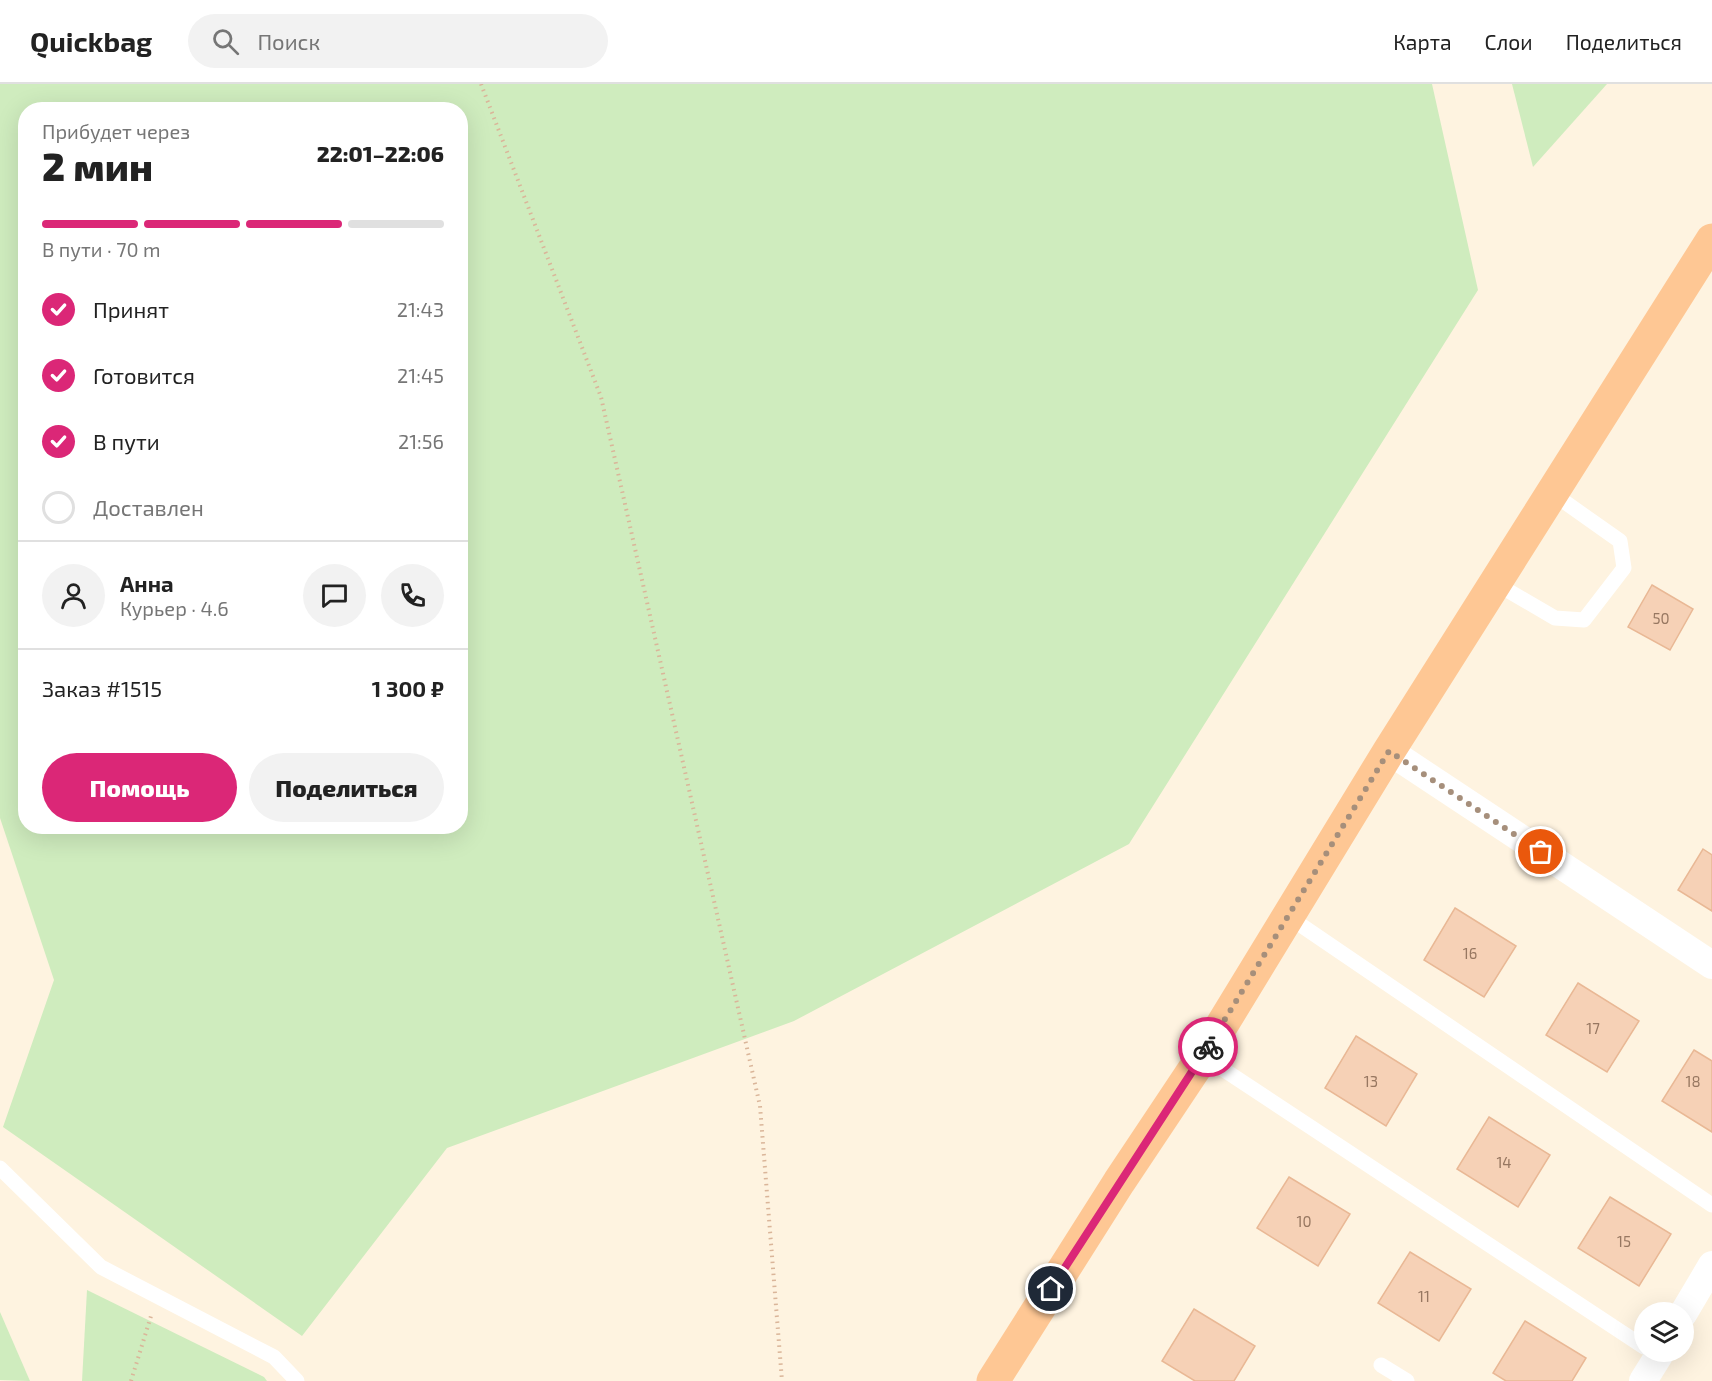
<!DOCTYPE html>
<html lang="ru">
<head>
<meta charset="utf-8">
<style>
	:root { --surface:#fff; --page:#f2f2f2; --text:#222; --muted:#767676; --line:#e0e0e0; --accent:#db2777 }
	body { margin:0; font-family:"Exo 2",sans-serif; background:var(--page); color:var(--text); height:100vh; display:flex; flex-direction:column; font-size:22px; white-space:nowrap }
	* { box-sizing:border-box; margin:0 }
	p { font-size:20px; color:var(--muted) }
	.icon { flex:none; width:33px; height:33px; fill:none; stroke:currentColor; stroke-width:2; stroke-linecap:round; stroke-linejoin:round }
	.map { position:relative; flex:1; overflow:hidden }
	.drawer { position:absolute; left:18px; top:18px; width:450px; height:732px; display:flex; flex-direction:column; background:var(--surface); border-radius:24px; box-shadow:0 6px 24px #0002 }
	.drawer>* { flex:none }
	.fabs { position:absolute; left:1634px; top:1218px; display:grid; gap:12px }
	.fabs a { display:grid; place-items:center; width:60px; height:60px; border-radius:50%; background:var(--surface); box-shadow:0 6px 24px #0002; font-size:30px }
	.pin { position:absolute; display:grid; place-items:center; width:51px; height:51px; color:#fff; margin:-26px; border:3px solid #fff; border-radius:50%; box-shadow:0 2px 6px #0007 }
	.courier { position:absolute; display:grid; place-items:center; width:60px; height:60px; margin:-30px; border:4px solid #db2777; border-radius:50%; background:#fff; color:#222; box-shadow:0 2px 8px #0007 }
	.headline em { font-style:normal; font-weight:800 }
	.headline div { display:flex; flex-direction:column-reverse }
	.headline { display:flex; align-items:center; justify-content:space-between; height:102px; padding:0 24px }
	h1 { font-size:39px; font-weight:800; line-height:45px }
	.bar { display:grid; grid-template-columns:repeat(4,1fr); gap:9px 6px; align-content:center; height:72px; padding:0 24px }
	.bar i { height:8px; border-radius:4px; background:var(--line) }
	.bar .selected { background:var(--accent) }
	.bar p { grid-column:span 4 }
	.line { display:flex; align-items:center; gap:15px; padding:0 24px; border-top:2px solid var(--line) }
	.line div { flex:1 }
	.round { display:grid; place-items:center; flex:none; width:63px; height:63px; border-radius:32px; background:var(--page) }
	ol { padding:0 24px; list-style:none }
	li { display:flex; align-items:center; gap:18px; height:66px }
	li p { margin-inline-start:auto }
	li .icon { padding:6px; border-radius:50%; background:var(--accent); color:#fff; stroke-width:4 }
	li:last-child { color:var(--muted) }
	li i { width:33px; height:33px; border:3px solid var(--line); border-radius:50% }
	.primary-button { display:flex; gap:12px; margin-top:auto; padding:12px 24px }
	.primary-button a { flex:1; height:69px; border-radius:36px; background:var(--accent); color:#fff; font-size:24px; font-weight:800; line-height:69px; text-align:center }
	.primary-button a+a { background:var(--page); color:var(--text) }
	header { display:flex; align-items:center; gap:36px; box-sizing:border-box; height:84px; padding:0 30px; background:var(--surface); border-bottom:2px solid var(--line) }
	header strong { font-size:28px }
	nav { display:flex; gap:33px; margin-inline-start:auto; font-size:21px }
	.search { width:420px; height:54px; background:var(--page); display:flex; align-items:center; gap:15px; box-sizing:border-box; padding:0 21px; border-radius:33px; color:var(--muted); font-size:22px }
	.map>svg:first-child { display:block }
</style>
</head>
<body>
<header>
<strong>Quickbag</strong>
<div class="search"><svg class="icon" aria-label="search" viewBox="0 0 24 24"><circle cx="10" cy="10" r="6"/><path d="M15 15l6 6"/></svg>Поиск</div>
<nav><a>Карта</a><a>Слои</a><a>Поделиться</a></nav>
</header>
<div class="map">
<svg width="1712" height="1297" viewBox="0 0 1712 1297">
	<rect width="100%" height="100%" fill="#fef3e0"/>
	<g fill="#cfecbe" fill-rule="evenodd">
		<path d="M0 0H1432L1478 206 1129 760 794 937 447 1064 302 1252 3 1043 54 896 0 734ZM26 26H460V742H26Z"/>
		<polygon points="1512,0 1607,0 1533,83"/>
		<polygon points="87,1206 264,1293 267,1297 82,1297"/>
		<polygon points="0,1228 30,1297 0,1296"/>
	</g>
	<g fill="#f6d1b6" stroke="#e9b895" stroke-width="1.5">
		<polygon points="1652,501 1693,525 1670,566 1628,543"/>
		<polygon points="1703,765 1712,771 1712,827 1678,806"/>
		<polygon points="1455,824 1516,862 1484,913 1424,876"/>
		<polygon points="1578,899 1639,937 1607,988 1546,951"/>
		<polygon points="1356,952 1417,990 1386,1042 1325,1004"/>
		<polygon points="1694,966 1712,977 1712,1048 1662,1017"/>
		<polygon points="1489,1033 1550,1071 1518,1123 1457,1085"/>
		<polygon points="1289,1093 1350,1130 1318,1182 1257,1144"/>
		<polygon points="1610,1113 1671,1150 1639,1202 1578,1164"/>
		<polygon points="1410,1168 1471,1205 1439,1257 1378,1219"/>
		<polygon points="1194,1225 1255,1262 1234,1297 1195,1297 1162,1277"/>
		<polygon points="1525,1237 1586,1274 1572,1297 1506,1297 1493,1289"/>
	</g>
	<g fill="none" stroke-linecap="round" stroke-linejoin="round">
		<g stroke="#dab599" stroke-width="4" stroke-dasharray="1.5 4.5" stroke-linecap="butt">
			<polyline points="481,0 601,313 760,1022 782,1297"/>
			<polyline points="131,1297 151,1232"/>
		</g>
		<g stroke="#fff" stroke-width="15">
			<polyline points="1495,499 1555,534 1584,536 1624,484 1620,457 1552,409"/>
			<polyline points="1289,833 1712,1121"/>
			<polyline points="1203,972 1644,1263"/>
			<polyline points="0,1084 101,1183 274,1273 297,1297"/>
			<polyline points="1381,1281 1407,1297"/>
		</g>
		<g stroke="#fff" stroke-width="28">
			<polyline points="1389,667 1712,881"/>
			<polyline points="1683,1230 1712,1181"/>
			<polyline points="1643,1297 1661,1268"/>
		</g>
		<polyline stroke="#fec794" stroke-width="33" points="993,1297 1119,1098 1203,972 1389,667 1712,156"/>
	</g>
	<g fill="none" stroke-linecap="round" stroke-linejoin="round">
		<polyline stroke="#a68f7b" stroke-width="6" stroke-dasharray="0 10.8" points="1208,963 1389,667 1541,768"/>
		<polyline stroke="#db2777" stroke-width="8" points="1051,1205 1208,963"/>
	</g>
	<g text-anchor="middle" dominant-baseline="central" stroke-width="4.5" stroke-linejoin="round" paint-order="stroke">
		<g font-size="15" fill="#977761">
			<text x="1661" y="534">50</text>
			<text x="1470" y="869">16</text>
			<text x="1593" y="944">17</text>
			<text x="1371" y="997">13</text>
			<text x="1693" y="997">18</text>
			<text x="1504" y="1078">14</text>
			<text x="1304" y="1137">10</text>
			<text x="1624" y="1157">15</text>
			<text x="1424" y="1212">11</text>
		</g>
	</g>
</svg>
<div class="fabs">
<a><svg class="icon" aria-label="layers" viewBox="0 0 24 24"><path d="M12 4l9 5-9 5-9-5zM3 14l9 5 9-5"/></svg></a>
</div>
<div class="pin" style="left:1541px;top:768px;background:#ea580c"><svg class="icon" aria-label="bag" viewBox="0 0 24 24"><path d="M5 8h14l-1 12H6zM9 8a3 3 0 0 1 6 0"/></svg></div>
<div class="pin" style="left:1051px;top:1205px;background:#1f2937"><svg class="icon" aria-label="home" viewBox="0 0 24 24"><path d="M3 11l9-7 9 7M6 9v11h12V9"/></svg></div>
<div class="courier" style="left:1208px;top:963px"><svg class="icon" aria-label="bike" viewBox="0 0 24 24"><circle cx="6" cy="16" r="4"/><circle cx="18" cy="16" r="4"/><path d="M6 16l4-8h5l3 8M10 8l3 8H6M13 5h3"/></svg></div>
<section class="drawer">
<div class="headline"><div><h1>2 мин</h1><p>Прибудет через</p></div><em>22:01–22:06</em></div>
<div class="bar"><i class="selected"></i><i class="selected"></i><i class="selected"></i><i></i><p>В пути · 70 m</p></div>
<ol>
<li><svg class="icon" aria-label="check" viewBox="0 0 24 24"><path d="M5 12l5 5 9-10"/></svg>Принят<p>21:43</p></li>
<li><svg class="icon" aria-label="check" viewBox="0 0 24 24"><path d="M5 12l5 5 9-10"/></svg>Готовится<p>21:45</p></li>
<li><svg class="icon" aria-label="check" viewBox="0 0 24 24"><path d="M5 12l5 5 9-10"/></svg>В пути<p>21:56</p></li>
<li><i></i>Доставлен</li>
</ol>
<div class="line" style="height:108px"><a class="round"><svg class="icon" aria-label="person" viewBox="0 0 24 24"><circle cx="12" cy="8" r="4"/><path d="M4 21q1-7 8-7t8 7"/></svg></a><div><b>Анна</b><p>Курьер · 4.6</p></div><a class="round"><svg class="icon" aria-label="chat" viewBox="0 0 24 24"><path d="M4 5h16v11H9l-5 4z"/></svg></a><a class="round"><svg class="icon" aria-label="phone" viewBox="0 0 24 24"><path d="M5 4h4l2 5-3 2q2 4 5 5l2-3 5 2v4C11 20 4 13 5 4z"/></svg></a></div>
<div class="line" style="height:78px"><div>Заказ #1515</div><b>1 300 ₽</b></div>
<div class="primary-button"><a>Помощь</a><a>Поделиться</a></div>
</section>
</div>
</body>
</html>
